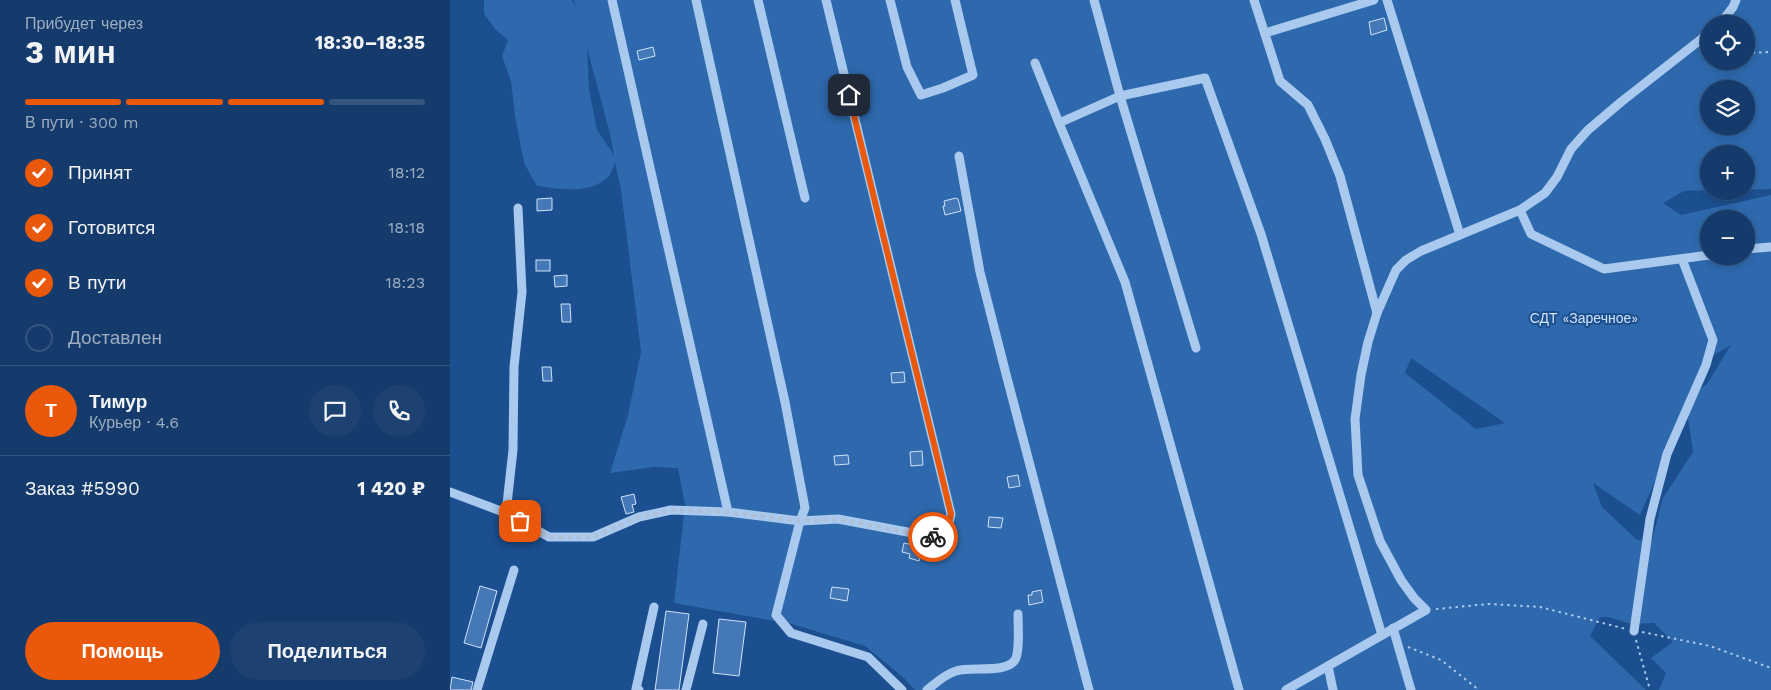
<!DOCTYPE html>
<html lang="ru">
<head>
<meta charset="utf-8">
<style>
	:root { --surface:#143b6b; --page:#1d4271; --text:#f1f3f6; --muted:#9dadc1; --line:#33557e; --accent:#ea580c }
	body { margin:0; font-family:"Work Sans",sans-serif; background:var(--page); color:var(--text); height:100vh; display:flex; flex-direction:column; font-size:19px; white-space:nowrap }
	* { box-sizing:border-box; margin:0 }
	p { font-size:16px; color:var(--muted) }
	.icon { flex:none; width:28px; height:28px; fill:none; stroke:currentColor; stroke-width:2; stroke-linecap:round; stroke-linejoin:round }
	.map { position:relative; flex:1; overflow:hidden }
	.details { display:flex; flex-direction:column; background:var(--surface); width:450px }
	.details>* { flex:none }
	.buttons { position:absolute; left:1250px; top:15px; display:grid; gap:10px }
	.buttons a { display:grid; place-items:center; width:55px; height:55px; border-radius:50%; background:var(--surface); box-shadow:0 2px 8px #0003,0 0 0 1px var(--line); font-size:25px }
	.pin { position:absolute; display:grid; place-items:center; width:42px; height:42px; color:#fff; margin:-21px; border-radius:10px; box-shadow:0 2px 8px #0006 }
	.courier { position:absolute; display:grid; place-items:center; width:50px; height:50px; margin:-25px; border:4px solid #ea580c; border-radius:50%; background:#fff; color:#222; box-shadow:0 1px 6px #0007 }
	.summary em { font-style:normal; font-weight:700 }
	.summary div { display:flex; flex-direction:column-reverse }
	.summary { display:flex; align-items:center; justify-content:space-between; height:85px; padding:0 25px }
	h1 { font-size:32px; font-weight:700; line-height:38px }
	.bar { display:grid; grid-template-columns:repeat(4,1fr); gap:8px 5px; align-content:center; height:60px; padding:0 25px }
	.bar i { height:6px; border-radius:4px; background:var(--line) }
	.bar .on { background:var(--accent) }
	.bar p { grid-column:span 4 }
	.line { display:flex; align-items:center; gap:12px; padding:0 25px; border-top:1px solid var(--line) }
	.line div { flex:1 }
	.round { display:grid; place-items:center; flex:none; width:52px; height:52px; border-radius:26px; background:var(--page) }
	ol { padding:0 25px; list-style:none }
	li { display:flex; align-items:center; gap:15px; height:55px }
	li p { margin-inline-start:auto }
	li .icon { padding:5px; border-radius:50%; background:var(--accent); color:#fff; stroke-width:4 }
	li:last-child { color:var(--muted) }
	li i { width:28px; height:28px; border:2px solid var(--line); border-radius:50% }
	.cta { display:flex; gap:10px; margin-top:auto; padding:10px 25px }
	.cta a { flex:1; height:58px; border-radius:30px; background:var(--accent); color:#fff; font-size:20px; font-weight:700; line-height:58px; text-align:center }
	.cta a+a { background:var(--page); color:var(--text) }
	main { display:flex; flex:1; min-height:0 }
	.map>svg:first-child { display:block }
</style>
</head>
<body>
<main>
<section class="details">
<div class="summary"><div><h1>3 мин</h1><p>Прибудет через</p></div><em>18:30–18:35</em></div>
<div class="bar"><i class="on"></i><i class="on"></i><i class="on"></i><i></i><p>В пути · 300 m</p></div>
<ol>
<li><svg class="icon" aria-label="check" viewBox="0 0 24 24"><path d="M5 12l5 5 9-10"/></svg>Принят<p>18:12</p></li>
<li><svg class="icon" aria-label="check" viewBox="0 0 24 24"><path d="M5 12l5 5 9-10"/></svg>Готовится<p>18:18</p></li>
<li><svg class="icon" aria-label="check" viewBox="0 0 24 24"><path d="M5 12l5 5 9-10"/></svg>В пути<p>18:23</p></li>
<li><i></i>Доставлен</li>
</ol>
<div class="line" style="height:90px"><b class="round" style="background:var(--accent);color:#fff">Т</b><div><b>Тимур</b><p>Курьер · 4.6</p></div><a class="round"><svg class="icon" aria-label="chat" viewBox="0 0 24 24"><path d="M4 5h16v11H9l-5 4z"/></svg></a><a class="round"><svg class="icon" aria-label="phone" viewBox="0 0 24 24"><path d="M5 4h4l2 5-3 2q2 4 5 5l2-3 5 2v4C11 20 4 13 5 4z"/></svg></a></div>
<div class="line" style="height:65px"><div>Заказ #5990</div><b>1 420 ₽</b></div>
<div class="cta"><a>Помощь</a><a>Поделиться</a></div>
</section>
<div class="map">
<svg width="1321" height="690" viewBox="0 0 1321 690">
	<rect width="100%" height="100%" fill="#1b4f8f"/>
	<path fill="#2e69ad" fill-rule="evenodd" d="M34 0H122L126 7 124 0H1321V189L1296 190V154H1259V190L1234 191 1213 203 1231 215 1321 195V690H1209L1216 673 1201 658 1223 642 1204 623 1181 624 1158 617H1150L1140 636 1196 690H465L453 677 415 646 342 624 224 603 235 505 228 468 204 467 160 473 178 415 191 352 171 190 165 162C164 165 162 172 159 176 141 195 111 189 87 186L74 163 65 116 61 81 52 56 58 40 46 30 34 14ZM1259 24H1296V61H1259ZM137 48 160 134 164 155 147 130 139 89ZM1259 89H1296V126H1259ZM1259 219H1296V256H1259ZM1281 345 1257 384 1244 393 1259 358ZM961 358 1055 423 1026 429 955 373ZM1238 418 1243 452 1213 498 1202 540H1187L1152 507 1143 483 1190 515 1232 420Z"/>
	<g fill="#4478b7" stroke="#cfe3fa">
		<polygon points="934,18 937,30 921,35 919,22"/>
		<polygon points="203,47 205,56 189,60 187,51"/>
		<polygon points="102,198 102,210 87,211 87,199"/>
		<polygon points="506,198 508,199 511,211 495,215 493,206 495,206 494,201"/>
		<rect x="86" y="260" width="14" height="11"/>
		<polygon points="117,275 117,286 105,287 104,276"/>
		<polygon points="111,304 120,304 121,322 112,322"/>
		<polygon points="92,367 101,367 102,381 93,381"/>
		<polygon points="454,372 455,382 442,383 441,373"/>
		<polygon points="472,451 473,465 461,466 460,452"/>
		<polygon points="398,455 399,464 385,465 384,456"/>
		<polygon points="568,475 570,486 559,488 557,477"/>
		<polygon points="184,494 186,504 182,505 184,512 176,514 171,497"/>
		<polygon points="539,517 553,518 551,528 538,527"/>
		<polygon points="454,543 473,547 469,561 459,558 460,554 452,552"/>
		<polygon points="30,586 47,591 31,648 14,643"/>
		<polygon points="382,587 399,589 397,601 380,598"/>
		<polygon points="591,590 593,602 579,605 578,595 582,595 582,592"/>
		<polygon points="216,611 239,614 229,690 205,690"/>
		<polygon points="269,619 296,622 289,676 263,673"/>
		<polygon points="2,677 23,682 21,690 0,690"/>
	</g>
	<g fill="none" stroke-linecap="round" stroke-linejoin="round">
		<g stroke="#a9c9ee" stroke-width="2" stroke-dasharray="2.5 4" stroke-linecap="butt">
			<polyline points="1251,52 1259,52"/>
			<polyline points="1296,53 1321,52"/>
			<polyline points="986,609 1039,604 1090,607 1176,629"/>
			<polyline points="1192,632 1260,646 1321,668"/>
			<polyline points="1186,640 1200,690"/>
			<polyline points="958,647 991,660 1029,690"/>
		</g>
		<g stroke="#a9c9ee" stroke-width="9">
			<polyline points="162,0 278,512"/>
			<polyline points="246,0 335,402 355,508 350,521 326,615 341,633 418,657 452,690"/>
			<polyline points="308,0 355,198"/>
			<polyline points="440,0 457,67 471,95 493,88 523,75 505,0"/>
			<polyline points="644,0 670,96 746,348"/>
			<polyline points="804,0 830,81 858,105 875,139 890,176 927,313"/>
			<polyline points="937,0 1010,235"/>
			<polyline points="1270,24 1283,7 1286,0"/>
			<polyline points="815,33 924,0"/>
			<polyline points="585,63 609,123"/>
			<polyline points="509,156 530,272 556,374 639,690"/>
			<polyline points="1070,210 1081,234 1154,269 1259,255"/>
			<polyline points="1296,249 1321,247"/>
			<polyline points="0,492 56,513 99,537 143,537 189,517 221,510 278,512 350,521 388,519 484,537 497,532 501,514 376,0"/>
			<polyline points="56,513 63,450 64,367 72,292 68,208"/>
			<polyline points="943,628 961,690"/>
			<polyline points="1184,631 1200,519 1217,454 1256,365 1263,340 1232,259"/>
			<polyline points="878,666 883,690"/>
			<polyline points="27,690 64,570"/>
			<polyline points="189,690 186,689 204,607"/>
			<polyline points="236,690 253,624"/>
			<path d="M477 690C486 683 495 674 506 671 521 666 556 674 565 660 570 652 568 625 568 614"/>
			<polyline points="789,690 675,282 609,123 670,96 755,78 811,234 932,635"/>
			<polyline points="836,690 976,610 964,598 951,580 930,541 908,475 905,419 911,375 918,342 927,313 946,270 956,260 971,251 1070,210 1095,193 1107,177 1121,149 1138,130 1171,102 1259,33"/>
		</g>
	</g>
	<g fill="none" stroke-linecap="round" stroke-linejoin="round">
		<polyline stroke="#afc1d8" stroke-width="5" stroke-dasharray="0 9" points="70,521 99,537 143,537 189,517 221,510 278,512 350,521 388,519 483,537"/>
		<polyline stroke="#ea580c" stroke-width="6" points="399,95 501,514 497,532 483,537"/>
	</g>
	<g text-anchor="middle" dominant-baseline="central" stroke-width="4" stroke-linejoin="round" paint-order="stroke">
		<g font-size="14" fill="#cfe3fa" stroke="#1b4f8f">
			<text x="1134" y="318">СДТ «Заречное»</text>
		</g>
	</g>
</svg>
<div class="buttons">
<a><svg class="icon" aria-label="locate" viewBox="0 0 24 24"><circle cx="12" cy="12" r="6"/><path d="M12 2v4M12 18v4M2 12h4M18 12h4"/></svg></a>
<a><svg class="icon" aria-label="layers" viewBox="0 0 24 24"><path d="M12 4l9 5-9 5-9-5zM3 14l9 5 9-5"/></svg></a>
<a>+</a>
<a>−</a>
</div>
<div class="pin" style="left:70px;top:521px;background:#ea580c"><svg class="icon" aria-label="bag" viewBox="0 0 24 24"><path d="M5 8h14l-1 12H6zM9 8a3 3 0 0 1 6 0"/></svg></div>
<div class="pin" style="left:399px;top:95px;background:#1f2937"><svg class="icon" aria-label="home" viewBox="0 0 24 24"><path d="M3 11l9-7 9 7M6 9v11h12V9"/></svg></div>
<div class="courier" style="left:483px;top:537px"><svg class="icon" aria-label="bike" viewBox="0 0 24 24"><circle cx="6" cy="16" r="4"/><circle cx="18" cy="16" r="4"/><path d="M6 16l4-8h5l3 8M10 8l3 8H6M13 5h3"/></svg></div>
</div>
</main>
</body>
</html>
